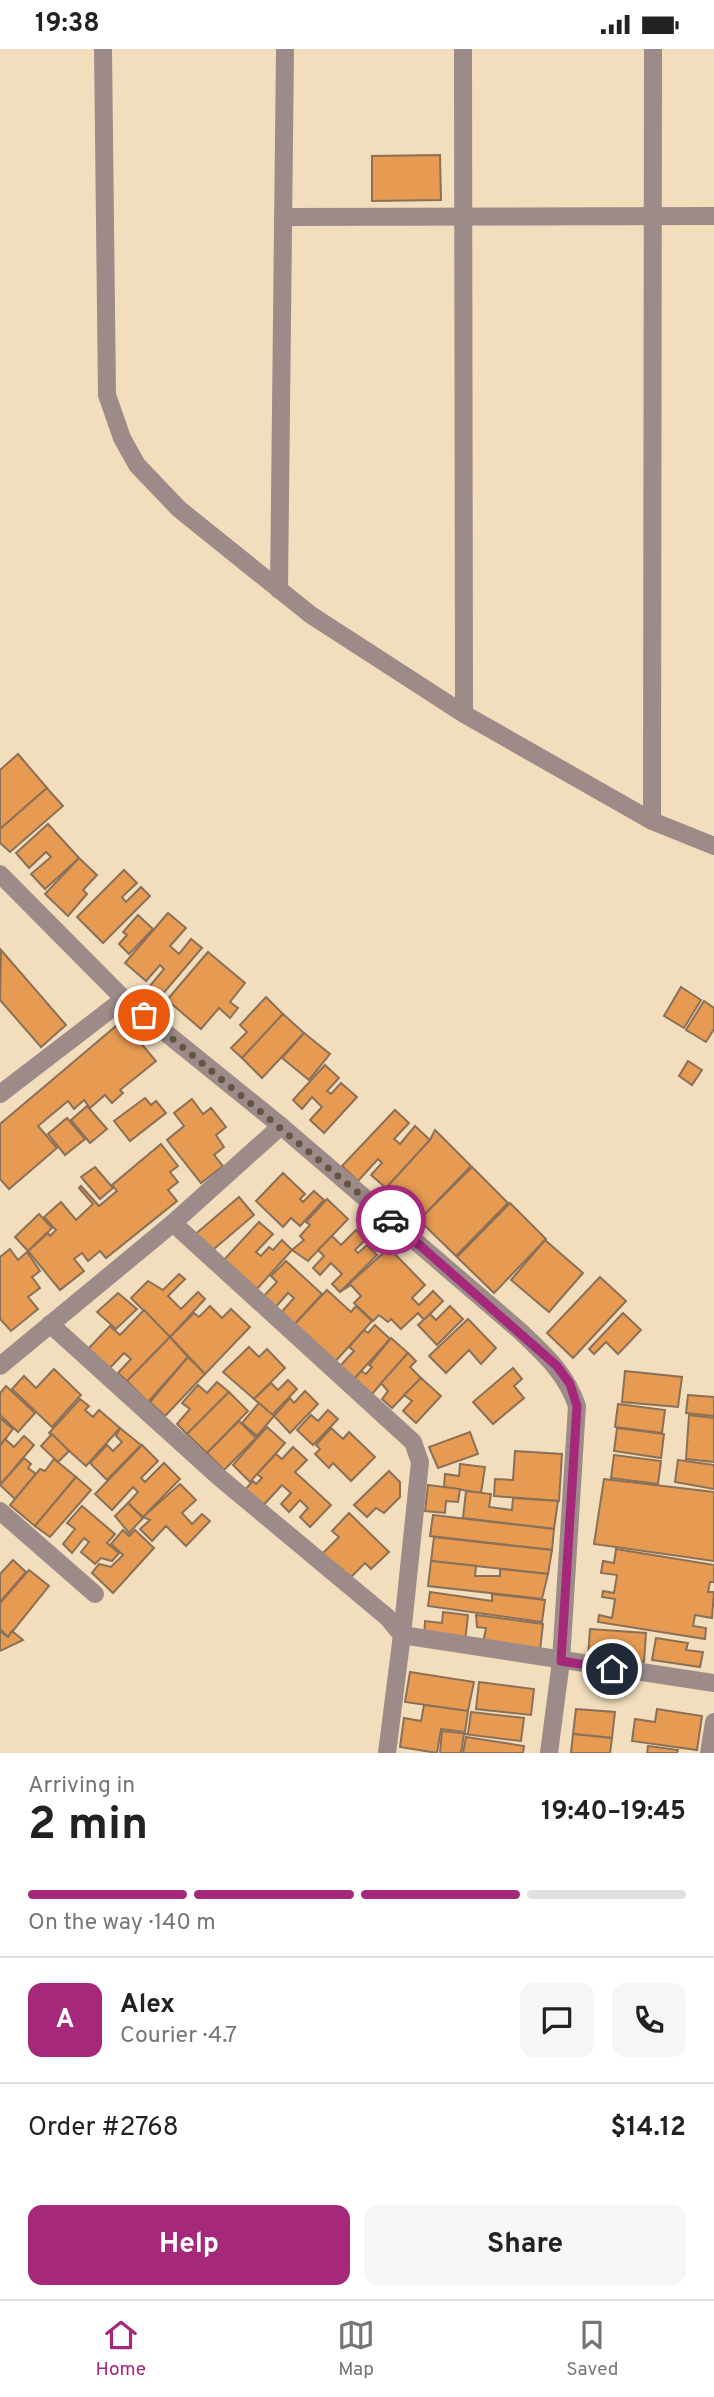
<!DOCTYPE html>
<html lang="en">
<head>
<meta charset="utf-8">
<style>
	:root { --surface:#fff; --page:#f6f6f6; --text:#222; --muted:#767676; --line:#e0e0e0; --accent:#a5287b }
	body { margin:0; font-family:Overpass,sans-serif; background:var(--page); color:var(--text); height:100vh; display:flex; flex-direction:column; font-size:26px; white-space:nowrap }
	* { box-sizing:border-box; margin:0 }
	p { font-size:23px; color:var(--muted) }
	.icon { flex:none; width:38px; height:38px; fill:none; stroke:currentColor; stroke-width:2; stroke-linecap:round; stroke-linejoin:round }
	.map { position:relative; height:1704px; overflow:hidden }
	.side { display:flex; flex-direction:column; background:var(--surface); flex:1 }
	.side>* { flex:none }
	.pin { position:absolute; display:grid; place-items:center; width:60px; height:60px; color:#fff; margin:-30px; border:4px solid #fff; border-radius:50%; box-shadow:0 2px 7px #0007 }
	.courier { position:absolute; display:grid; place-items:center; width:70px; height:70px; margin:-35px; border:5px solid #a5287b; border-radius:50%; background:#fff; color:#222; box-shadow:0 2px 9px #0007 }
	.headline em { font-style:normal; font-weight:700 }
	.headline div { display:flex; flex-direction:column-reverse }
	.headline { display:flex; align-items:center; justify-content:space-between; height:119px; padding:0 28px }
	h1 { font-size:46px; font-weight:700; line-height:52px }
	.bar { display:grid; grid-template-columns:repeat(4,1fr); gap:10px 7px; align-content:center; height:84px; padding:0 28px }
	.bar i { height:9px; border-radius:5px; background:var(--line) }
	.bar .current { background:var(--accent) }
	.bar p { grid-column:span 4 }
	.line { display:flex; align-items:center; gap:18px; padding:0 28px; border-top:2px solid var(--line) }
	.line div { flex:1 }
	.round { display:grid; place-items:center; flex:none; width:74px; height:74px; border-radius:14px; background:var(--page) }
	.cta { display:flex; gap:14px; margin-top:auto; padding:14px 28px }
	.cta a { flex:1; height:80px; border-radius:14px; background:var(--accent); color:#fff; font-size:28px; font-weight:700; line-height:80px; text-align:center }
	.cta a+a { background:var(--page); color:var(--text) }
	.status { display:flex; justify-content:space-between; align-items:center; height:49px; padding:0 35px; background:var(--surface); direction:ltr }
	.status svg { height:19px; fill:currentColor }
	.tab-bar { display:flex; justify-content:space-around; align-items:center; height:98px; border-top:2px solid var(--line); background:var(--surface); font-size:19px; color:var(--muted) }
	.tab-bar a { display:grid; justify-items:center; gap:4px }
	.tab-bar .current { color:var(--accent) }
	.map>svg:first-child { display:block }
</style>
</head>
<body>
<div class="status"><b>19:38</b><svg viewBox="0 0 49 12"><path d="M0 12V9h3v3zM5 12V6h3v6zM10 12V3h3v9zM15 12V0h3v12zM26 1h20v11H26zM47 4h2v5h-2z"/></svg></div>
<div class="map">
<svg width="714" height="1704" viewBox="0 0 714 1704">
	<rect width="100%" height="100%" fill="#f2debd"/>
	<g fill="#e69a52" stroke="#8b7058" stroke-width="2">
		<polygon points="440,106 441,151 372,152 372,107"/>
		<polygon points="18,705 47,739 0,780 0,721"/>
		<polygon points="45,737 63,757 10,803 0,794 0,780 47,739"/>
		<polygon points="48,775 79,809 45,840 31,825 51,808 46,803 29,819 16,804"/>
		<polygon points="79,809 97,826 83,841 87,845 68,867 45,845"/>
		<polygon points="124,821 137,834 122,848 126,853 141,838 150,847 103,894 77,868"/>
		<polygon points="168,864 186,879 170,897 179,905 191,890 202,899 161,947 150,937 164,920 160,916 146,932 125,914"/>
		<polygon points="138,866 153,880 129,905 119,895 127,886 123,883"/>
		<polygon points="1,901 66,976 41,998 0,951"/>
		<polygon points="208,903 245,934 230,953 238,959 230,969 219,959 201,980 167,951"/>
		<polygon points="681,938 701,951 684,979 664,967"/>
		<polygon points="266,948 283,965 242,1009 231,999 247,983 240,976"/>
		<polygon points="704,952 714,959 714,980 706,993 686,981"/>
		<polygon points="283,965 304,984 262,1029 242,1009"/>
		<polygon points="122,972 156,1012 120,1041 123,1044 112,1054 105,1046 90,1059 84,1051 74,1060 68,1052 38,1077 57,1099 9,1140 0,1130 0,1075"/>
		<polygon points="304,984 330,1005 309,1031 282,1009"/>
		<polygon points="688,1012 702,1021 692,1036 679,1027"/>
		<polygon points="325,1016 339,1029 327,1042 331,1045 341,1034 357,1048 324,1084 310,1071 322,1058 312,1048 302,1060 293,1051"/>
		<polygon points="145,1049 151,1056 156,1052 166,1064 130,1092 114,1072"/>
		<polygon points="192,1050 203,1065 211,1059 226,1078 216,1086 224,1098 214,1106 223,1117 201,1134 167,1091 184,1077 174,1064"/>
		<polygon points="87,1057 107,1080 90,1094 71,1071"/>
		<polygon points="395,1061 409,1074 394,1090 400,1095 415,1077 430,1091 386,1139 371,1126 382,1114 378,1110 358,1132 342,1117"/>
		<polygon points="67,1069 85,1090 65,1106 48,1085"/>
		<polygon points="435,1081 471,1117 419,1171 386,1139 430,1091"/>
		<polygon points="161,1095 178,1117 170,1123 178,1133 168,1141 177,1152 106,1209 100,1202 88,1212 82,1204 74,1210 84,1222 60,1241 28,1202 48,1184 50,1187 56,1181 44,1168 61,1153 76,1171 93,1155 79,1139 81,1137 99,1157 117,1142 112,1136"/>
		<polygon points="95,1118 113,1139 100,1150 81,1128"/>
		<polygon points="472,1118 508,1154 456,1207 419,1171"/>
		<polygon points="283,1124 305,1145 300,1150 303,1153 314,1142 324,1151 300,1177 291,1169 283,1178 256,1152"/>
		<polygon points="239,1148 254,1166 208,1205 193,1187"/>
		<polygon points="327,1150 348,1170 308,1212 292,1201 304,1191 300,1187 310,1176 306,1173"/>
		<polygon points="510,1154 546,1190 494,1244 457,1208"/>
		<polygon points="39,1165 52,1179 28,1202 15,1188"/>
		<polygon points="259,1173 273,1185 256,1203 261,1207 269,1198 273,1201 282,1191 292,1201 255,1242 222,1213"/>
		<polygon points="356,1181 365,1191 355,1201 358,1204 367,1196 377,1206 340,1243 332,1235 342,1225 331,1214 320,1226 313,1219 324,1207 318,1201 332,1187 341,1196"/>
		<polygon points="545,1191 583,1224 549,1263 511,1231"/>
		<polygon points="389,1199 425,1236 412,1249 419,1256 433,1242 443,1252 424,1271 418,1264 401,1280 391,1270 388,1273 379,1266 373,1272 354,1254 361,1247 351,1236 340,1243"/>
		<polygon points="10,1200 18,1211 27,1203 40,1222 32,1228 40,1239 28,1248 38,1260 11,1282 0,1270 0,1208"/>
		<polygon points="286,1212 322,1245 292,1278 278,1267 294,1249 288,1244 273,1261 261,1250 277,1233 271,1227"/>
		<polygon points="179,1225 185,1230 168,1247 181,1260 198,1243 205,1250 170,1288 131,1249 148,1232 163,1241"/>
		<polygon points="600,1228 626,1252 573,1309 547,1284"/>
		<polygon points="327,1241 351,1263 356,1257 372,1272 332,1316 292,1278"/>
		<polygon points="118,1244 137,1260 116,1280 97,1263"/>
		<polygon points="210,1257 222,1269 231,1260 250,1278 205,1325 170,1288 194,1264 199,1268"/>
		<polygon points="450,1257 463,1270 437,1296 418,1276 430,1265 436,1271"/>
		<polygon points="144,1261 170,1288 127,1332 118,1324 131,1310 124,1304 107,1322 86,1302 110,1277 120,1286"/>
		<polygon points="623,1264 641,1281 618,1305 606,1293 594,1305 589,1300"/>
		<polygon points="468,1270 496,1299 481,1315 469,1301 446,1324 429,1307"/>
		<polygon points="375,1276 390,1290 354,1330 340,1317 354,1302 349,1298 364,1281 368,1284"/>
		<polygon points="170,1288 188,1308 148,1353 127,1332"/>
		<polygon points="391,1289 408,1304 372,1345 354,1330 361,1322 366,1325 372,1318 369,1316"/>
		<polygon points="249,1298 259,1308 267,1300 285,1319 254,1350 223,1323"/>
		<polygon points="408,1304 416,1312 410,1318 421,1329 392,1359 382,1350 388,1342 381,1334"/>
		<polygon points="188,1308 205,1325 165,1367 150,1353"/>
		<polygon points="513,1319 522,1330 514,1337 524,1349 493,1375 473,1353"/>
		<polygon points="54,1320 81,1346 52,1378 12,1340 24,1327 36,1339"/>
		<polygon points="625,1322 682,1328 678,1358 622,1353"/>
		<polygon points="421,1329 441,1347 416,1374 403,1362 412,1352 404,1346"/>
		<polygon points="288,1331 297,1340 272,1366 254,1350 271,1334 278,1341"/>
		<polygon points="217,1333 229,1343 187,1385 177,1375 190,1360 182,1354 198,1336 207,1344"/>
		<polygon points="6,1337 35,1364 18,1383 0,1366 0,1344"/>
		<polygon points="305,1342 318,1355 290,1384 274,1367 290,1349 294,1354"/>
		<polygon points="229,1343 248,1362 207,1404 187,1385"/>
		<polygon points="688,1346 714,1348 714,1367 686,1364"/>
		<polygon points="80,1350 89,1357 85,1361 93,1368 99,1361 120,1379 86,1417 49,1384"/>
		<polygon points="259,1354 274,1367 257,1387 242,1374"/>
		<polygon points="618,1355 665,1361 662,1384 615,1378"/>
		<polygon points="328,1361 338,1370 313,1396 297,1381 311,1366 318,1372"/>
		<polygon points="689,1366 714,1369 714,1413 686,1410"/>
		<polygon points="0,1369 13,1380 0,1397"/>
		<polygon points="239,1372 256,1389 224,1421 207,1404"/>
		<polygon points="267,1378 285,1394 250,1433 233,1416"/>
		<polygon points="120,1379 141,1396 107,1431 90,1414 107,1396 113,1402 122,1393 116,1387"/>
		<polygon points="331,1379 343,1390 349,1383 375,1408 351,1432 333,1414 329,1419 315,1405 320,1400 316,1396"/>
		<polygon points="617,1379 664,1385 661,1409 614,1402"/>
		<polygon points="470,1383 478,1405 438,1419 429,1398"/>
		<polygon points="52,1385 69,1402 58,1413 41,1397"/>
		<polygon points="24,1387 34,1396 0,1436 0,1397 5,1390 14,1398"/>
		<polygon points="142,1396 158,1412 141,1429 145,1433 164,1414 180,1430 143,1468 128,1454 138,1443 133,1438 112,1461 95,1445"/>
		<polygon points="293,1398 307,1411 295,1423 331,1456 310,1478 300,1468 308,1459 300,1451 289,1463 281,1455 291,1444 282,1436 260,1460 242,1444 253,1432 256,1435 262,1429 257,1425 276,1405 282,1410"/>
		<polygon points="515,1402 562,1405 559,1452 494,1447 495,1430 513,1431"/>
		<polygon points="614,1406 661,1412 658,1435 611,1429"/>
		<polygon points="24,1409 31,1415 28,1419 36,1425 15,1450 0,1436"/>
		<polygon points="54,1410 76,1428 35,1477 10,1456 40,1420 45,1422"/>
		<polygon points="678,1411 714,1416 714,1440 675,1433"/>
		<polygon points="460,1415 485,1418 481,1444 444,1438 445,1425 459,1427"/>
		<polygon points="389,1422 400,1433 400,1448 384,1464 376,1459 367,1468 354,1456"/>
		<polygon points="76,1428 91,1441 50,1488 35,1477"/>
		<polygon points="604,1430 714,1443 714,1512 594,1495"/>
		<polygon points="180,1435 196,1451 182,1464 192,1475 202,1465 210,1472 186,1497 166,1477 152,1492 140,1480 150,1471 143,1468"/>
		<polygon points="428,1436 460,1440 458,1453 446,1452 445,1464 425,1462"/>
		<polygon points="466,1442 491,1445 489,1458 512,1461 513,1449 558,1452 554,1480 463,1469"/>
		<polygon points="128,1454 143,1469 129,1484 115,1467"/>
		<polygon points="82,1457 115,1485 107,1494 119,1504 112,1512 101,1509 95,1515 81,1503 89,1493 84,1489 72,1504 63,1495 75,1480 67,1474"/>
		<polygon points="349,1464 389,1503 371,1520 365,1514 348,1531 322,1505 339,1488 332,1482"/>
		<polygon points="433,1466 554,1480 552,1501 430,1487"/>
		<polygon points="123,1481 129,1487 135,1481 154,1499 113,1544 92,1524 99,1515 111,1518 123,1506 111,1495"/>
		<polygon points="434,1488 552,1501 548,1525 431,1512"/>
		<polygon points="616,1500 714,1516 714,1533 710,1533 708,1543 714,1543 712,1569 695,1566 693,1577 706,1579 705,1590 598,1573 599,1566 612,1569 615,1550 602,1548 603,1542 614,1544 617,1526 601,1524 603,1512 614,1514"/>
		<polygon points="13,1511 26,1523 0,1553 0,1525"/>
		<polygon points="431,1512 476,1517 475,1527 500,1527 500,1520 548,1525 542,1550 428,1537"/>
		<polygon points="29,1521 49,1537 8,1588 0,1580 0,1554"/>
		<polygon points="430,1543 492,1552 492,1545 545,1551 542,1573 428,1557"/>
		<polygon points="443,1563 468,1566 465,1593 424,1589 425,1572 442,1574"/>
		<polygon points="476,1566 543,1575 540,1601 483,1594 486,1579 477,1578"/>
		<polygon points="590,1580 646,1584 644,1613 588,1608"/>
		<polygon points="0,1582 8,1588 12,1582 23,1591 0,1602"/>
		<polygon points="656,1589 688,1594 686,1601 703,1603 700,1618 652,1611"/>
		<polygon points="410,1623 474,1633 468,1662 405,1653"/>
		<polygon points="479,1633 534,1640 531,1666 476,1660"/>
		<polygon points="424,1656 468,1662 465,1683 441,1680 437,1704 400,1698 404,1669 421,1672"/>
		<polygon points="576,1660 615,1663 612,1689 573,1685"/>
		<polygon points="657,1660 702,1667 697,1701 632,1692 635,1670 655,1673"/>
		<polygon points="471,1663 524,1669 521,1692 464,1685 461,1704 440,1704 442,1682 468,1685"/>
		<polygon points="573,1685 612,1689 610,1704 571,1704"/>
		<polygon points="466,1688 524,1697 523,1704 463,1704"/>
		<polygon points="648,1697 678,1701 677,1704 647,1704"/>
	</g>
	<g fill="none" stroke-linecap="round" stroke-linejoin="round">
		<g stroke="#9d8b8a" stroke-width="18">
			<polyline points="103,0 107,346 122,389 137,416 179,460 311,566 464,665 652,772 714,797"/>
			<polyline points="463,0 464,665"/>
			<polyline points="283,168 714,167"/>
			<polyline points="279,541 285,0"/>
			<polyline points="652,772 653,0"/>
			<path d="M0 825 124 950 281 1077 520 1282C545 1306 566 1324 577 1357L561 1612 549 1704"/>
			<polyline points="0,1045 124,950"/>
			<polyline points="173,1174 413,1393 420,1413 402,1586 714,1634"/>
			<polyline points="50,1275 219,1428 387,1568 402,1586 387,1704"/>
			<polyline points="0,1317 173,1174 281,1077"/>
			<polyline points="0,1462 95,1545"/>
			<polyline points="709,1704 714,1673"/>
		</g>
	</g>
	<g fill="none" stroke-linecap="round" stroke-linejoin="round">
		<polyline stroke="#615644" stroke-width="7" stroke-dasharray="0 12.6" points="144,966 391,1171"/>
		<polyline stroke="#a5287b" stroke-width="9" points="391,1171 557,1317 570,1335 577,1357 561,1612 612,1620"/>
	</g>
</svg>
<div class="pin" style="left:144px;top:966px;background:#ea580c"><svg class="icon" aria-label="bag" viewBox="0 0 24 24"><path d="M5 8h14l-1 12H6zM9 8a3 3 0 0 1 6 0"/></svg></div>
<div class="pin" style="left:612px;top:1620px;background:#1f2937"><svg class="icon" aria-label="home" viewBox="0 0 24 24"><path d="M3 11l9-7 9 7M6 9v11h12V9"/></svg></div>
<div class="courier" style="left:391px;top:1171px"><svg class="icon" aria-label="car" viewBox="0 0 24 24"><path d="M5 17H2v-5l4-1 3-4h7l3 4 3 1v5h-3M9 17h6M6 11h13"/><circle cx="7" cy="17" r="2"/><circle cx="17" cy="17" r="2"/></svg></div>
</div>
<section class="side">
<div class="headline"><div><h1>2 min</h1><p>Arriving in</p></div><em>19:40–19:45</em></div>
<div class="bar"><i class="current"></i><i class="current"></i><i class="current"></i><i></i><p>On the way · 140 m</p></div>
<div class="line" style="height:126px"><b class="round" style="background:var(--accent);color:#fff">A</b><div><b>Alex</b><p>Courier · 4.7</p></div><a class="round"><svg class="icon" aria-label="chat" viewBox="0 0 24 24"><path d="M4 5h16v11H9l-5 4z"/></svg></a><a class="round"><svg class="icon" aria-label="phone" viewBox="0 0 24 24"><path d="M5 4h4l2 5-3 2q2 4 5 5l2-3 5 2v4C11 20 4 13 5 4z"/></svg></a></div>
<div class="line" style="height:91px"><div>Order #2768</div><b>$14.12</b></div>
<div class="cta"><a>Help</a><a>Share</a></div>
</section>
<nav class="tab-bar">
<a class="current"><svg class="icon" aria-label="home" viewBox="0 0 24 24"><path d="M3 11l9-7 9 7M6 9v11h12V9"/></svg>Home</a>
<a><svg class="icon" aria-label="map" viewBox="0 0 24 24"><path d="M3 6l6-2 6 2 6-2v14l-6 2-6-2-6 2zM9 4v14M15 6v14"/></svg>Map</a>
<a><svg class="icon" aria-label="saved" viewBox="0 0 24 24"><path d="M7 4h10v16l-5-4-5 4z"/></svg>Saved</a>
</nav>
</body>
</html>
